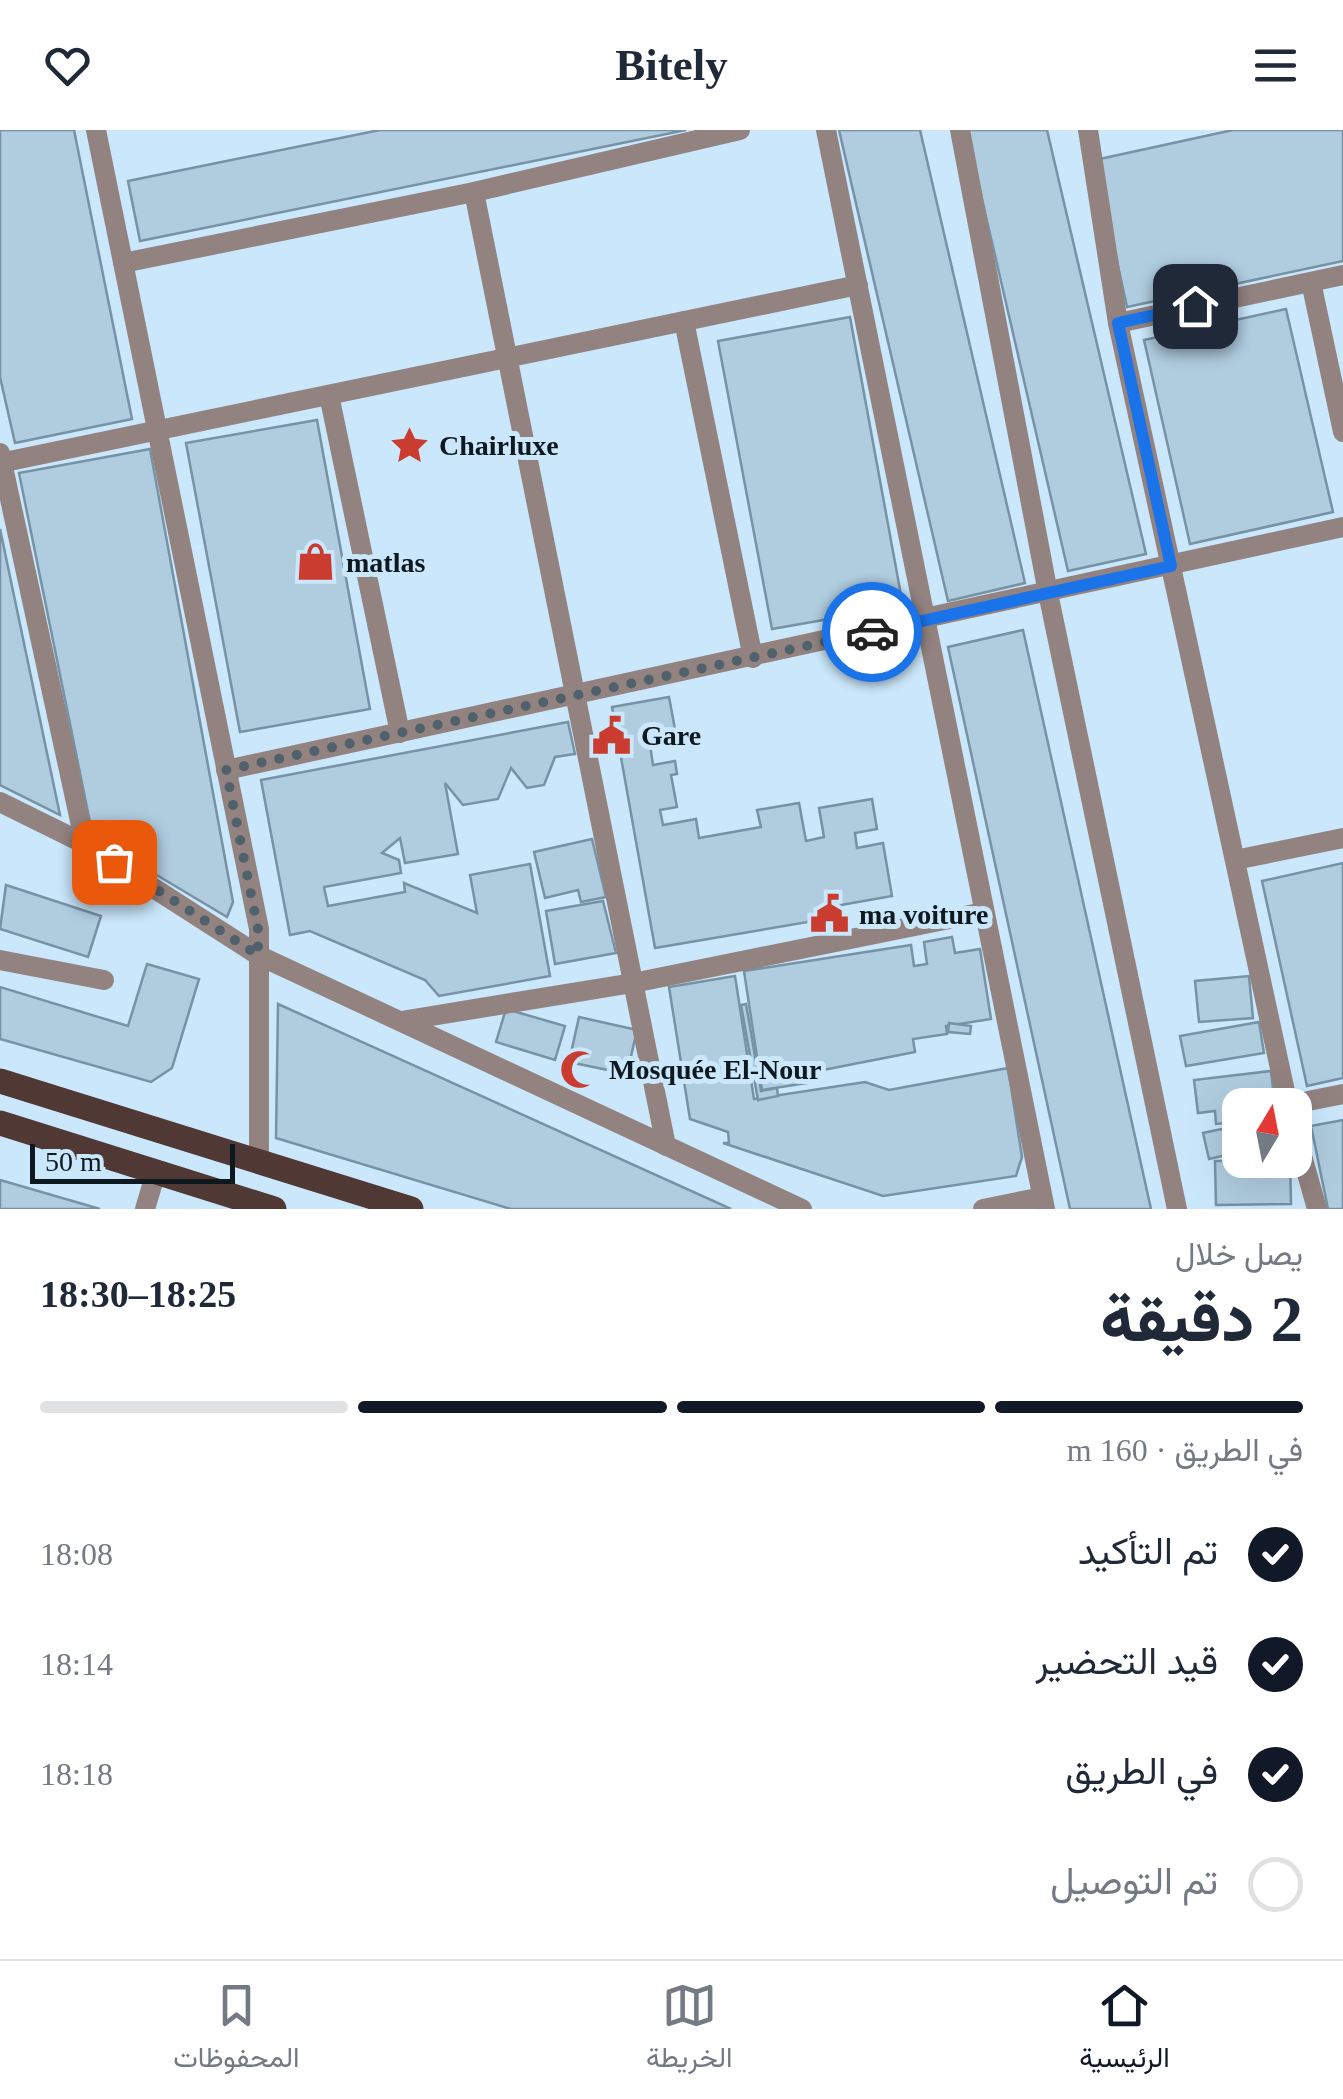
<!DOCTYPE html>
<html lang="ar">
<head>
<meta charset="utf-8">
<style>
	:root { --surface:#fff; --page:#f2f2f3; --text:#1f2937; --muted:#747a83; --line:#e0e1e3; --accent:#111827 }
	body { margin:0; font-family:"Times New Roman",Vazirmatn,serif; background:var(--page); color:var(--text); direction:rtl; height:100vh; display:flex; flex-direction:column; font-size:38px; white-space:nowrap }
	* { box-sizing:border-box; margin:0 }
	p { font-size:32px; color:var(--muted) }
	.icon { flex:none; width:55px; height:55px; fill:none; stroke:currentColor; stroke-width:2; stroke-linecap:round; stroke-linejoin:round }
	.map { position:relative; height:1079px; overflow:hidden; direction:ltr }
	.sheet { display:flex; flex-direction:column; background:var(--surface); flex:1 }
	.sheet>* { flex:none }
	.needle { width:65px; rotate:10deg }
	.tools { position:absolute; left:1222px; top:958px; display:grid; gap:20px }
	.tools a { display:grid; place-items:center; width:90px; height:90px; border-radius:20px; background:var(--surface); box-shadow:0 10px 40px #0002; font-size:50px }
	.scale { position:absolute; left:30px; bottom:25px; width:205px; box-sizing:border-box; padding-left:10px; border:5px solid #0e191f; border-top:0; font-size:28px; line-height:35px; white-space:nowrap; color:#0e191f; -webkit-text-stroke:8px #cae7fb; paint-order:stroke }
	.pin { position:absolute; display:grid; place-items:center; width:85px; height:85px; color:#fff; margin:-42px; border-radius:20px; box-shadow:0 5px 15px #0006 }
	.courier { position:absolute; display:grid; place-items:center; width:100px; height:100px; margin:-50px; border:8px solid #1a73e8; border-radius:50%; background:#fff; color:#222; box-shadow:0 2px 12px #0007 }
	.overview em { font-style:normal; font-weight:800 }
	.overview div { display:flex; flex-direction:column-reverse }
	.overview { display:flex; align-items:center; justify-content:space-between; height:170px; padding:0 40px }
	h1 { font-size:65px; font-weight:800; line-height:75px }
	.bar { display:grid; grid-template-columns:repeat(4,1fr); gap:15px 10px; align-content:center; height:120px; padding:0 40px }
	.bar i { height:12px; border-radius:8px; background:var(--line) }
	.bar .on { background:var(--accent) }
	.bar p { grid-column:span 4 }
	ol { padding:0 40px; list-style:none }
	li { display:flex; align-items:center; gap:30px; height:110px }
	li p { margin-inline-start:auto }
	li .icon { padding:10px; border-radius:50%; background:var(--accent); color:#fff; stroke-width:4 }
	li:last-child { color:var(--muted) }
	li i { width:55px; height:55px; border:5px solid var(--line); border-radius:50% }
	header { display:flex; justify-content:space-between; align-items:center; height:130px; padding:0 40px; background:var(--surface); font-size:45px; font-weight:800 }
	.tabs { display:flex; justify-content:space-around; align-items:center; height:140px; border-top:2px solid var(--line); background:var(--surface); font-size:28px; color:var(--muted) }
	.tabs a { display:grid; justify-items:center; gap:5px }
	.tabs .on { color:var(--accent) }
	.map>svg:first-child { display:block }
</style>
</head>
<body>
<header><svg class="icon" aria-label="menu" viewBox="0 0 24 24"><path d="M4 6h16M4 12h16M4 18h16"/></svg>Bitely<svg class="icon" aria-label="heart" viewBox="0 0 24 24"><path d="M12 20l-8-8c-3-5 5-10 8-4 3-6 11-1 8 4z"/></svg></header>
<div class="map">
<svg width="1343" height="1079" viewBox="0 0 1343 1079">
	<rect width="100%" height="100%" fill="#cae7fb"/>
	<g fill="#b0cde0" stroke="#7692a4" stroke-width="2.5">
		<polygon points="0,0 74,0 132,289 15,313 0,247"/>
		<polygon points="380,0 686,0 140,111 128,51"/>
		<polygon points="839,0 920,0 1025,453 948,471"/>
		<polygon points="966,0 1047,0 1146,424 1068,441"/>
		<polygon points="1233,0 1343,0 1343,131 1127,177 1095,30"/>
		<polygon points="1286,179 1333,382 1190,414 1144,210"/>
		<polygon points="850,187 903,476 772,499 718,211"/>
		<polygon points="317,290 370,579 240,602 186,313"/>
		<polygon points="150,319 233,772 227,787 93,707 19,343"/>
		<polygon points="0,399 60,685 0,655"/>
		<polygon points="1023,500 1151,1079 1070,1079 948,517"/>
		<polygon points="669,567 677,610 650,615 653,635 675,631 677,644 671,645 677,677 660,680 663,695 696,689 699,708 761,697 757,680 799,673 806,711 824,707 819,678 872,669 877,699 855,703 857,718 883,713 892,766 841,775 843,786 655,818 612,577"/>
		<polygon points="568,592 575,624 555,627 544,655 527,658 511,638 498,669 463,675 445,653 458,724 405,733 400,708 382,723 399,730 401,743 324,757 328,776 405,762 404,753 477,783 470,745 530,734 550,846 439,866 425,850 310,801 290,805 261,650"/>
		<polygon points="592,709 606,767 581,772 578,760 545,768 534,722"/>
		<polygon points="1343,733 1343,948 1307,956 1262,751"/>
		<polygon points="6,755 101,786 88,827 0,799"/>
		<polygon points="603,771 616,823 555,834 546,781"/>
		<polygon points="952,807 955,823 980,819 991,889 946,896 947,904 913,909 915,922 818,941 820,951 762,960 744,841 911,815 914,836 927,834 924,812"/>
		<polygon points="147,834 199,849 172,938 151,952 0,909 0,857 128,896"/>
		<polygon points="735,846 754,969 865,952 889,960 1008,938 1022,1027 1016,1046 883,1066 723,1013 729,1013 728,1002 690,989 669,857"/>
		<polygon points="1249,846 1253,888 1199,892 1195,851"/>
		<polygon points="278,874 731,1079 511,1079 276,1008"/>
		<polygon points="746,874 761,961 777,958 778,966 758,970 741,875"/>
		<polygon points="506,879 565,896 555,930 496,912"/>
		<polygon points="579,887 637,900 627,944 569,932"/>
		<polygon points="1259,892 1264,923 1186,936 1180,906"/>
		<polygon points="949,893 971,896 970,904 948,902"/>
		<polygon points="1271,941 1275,975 1240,975 1236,992 1216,994 1215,981 1198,983 1194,950"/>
		<polygon points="1343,990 1343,1079 1328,1079 1311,996"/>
		<polygon points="1240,995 1240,1022 1209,1029 1203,1003"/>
		<polygon points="1290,1030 1291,1074 1216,1075 1215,1031"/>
		<polygon points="0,1050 100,1079 0,1079"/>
	</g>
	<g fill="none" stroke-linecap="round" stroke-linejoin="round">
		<g stroke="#928381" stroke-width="20">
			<polyline points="96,0 259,799 259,1031"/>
			<polyline points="826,0 1045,1079"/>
			<polyline points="960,0 1048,463 1177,1079"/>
			<polyline points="1088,0 1118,193 1288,975"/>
			<polyline points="474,62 666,1016"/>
			<polyline points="123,133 474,62 740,0"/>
			<polyline points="1311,152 1343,302"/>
			<polyline points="684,191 753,528"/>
			<polyline points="1118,193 1343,145"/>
			<polyline points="329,265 400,603"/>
			<polyline points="0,323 85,714"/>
			<polyline points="0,333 858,155"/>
			<polyline points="226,640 1343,397"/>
			<polyline points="0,672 85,714 258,825 802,1079"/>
			<polyline points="1235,730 1343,708"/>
			<polyline points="0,830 104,850"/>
			<polyline points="401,891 633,853 984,782"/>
			<polyline points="1288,975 1343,964"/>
			<polyline points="1295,1001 1317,1079"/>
			<polyline points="145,1079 156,1042"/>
			<polyline points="983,1079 1042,1067"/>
		</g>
		<g stroke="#503834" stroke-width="25">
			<polyline points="0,951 411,1079"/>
			<polyline points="0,993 274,1079"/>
		</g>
	</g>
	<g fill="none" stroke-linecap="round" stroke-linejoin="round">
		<polyline stroke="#50616c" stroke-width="10" stroke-dasharray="0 18" points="114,732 258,825 258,799 226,640 872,502"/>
		<polyline stroke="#1a73e8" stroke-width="12" points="872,502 1171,436 1118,193 1195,176"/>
	</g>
	<defs>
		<symbol id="sight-bare" viewBox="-9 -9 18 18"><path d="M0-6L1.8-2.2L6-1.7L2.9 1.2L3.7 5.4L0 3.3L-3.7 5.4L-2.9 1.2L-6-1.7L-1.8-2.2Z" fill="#c93c2f" stroke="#cae7fb" stroke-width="2.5" paint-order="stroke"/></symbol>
		<symbol id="shop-bare" viewBox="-9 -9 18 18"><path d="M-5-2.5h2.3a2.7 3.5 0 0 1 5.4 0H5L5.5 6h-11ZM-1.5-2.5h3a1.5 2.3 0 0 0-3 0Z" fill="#c93c2f" stroke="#cae7fb" stroke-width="2.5" paint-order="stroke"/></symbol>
		<symbol id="civic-bare" viewBox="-9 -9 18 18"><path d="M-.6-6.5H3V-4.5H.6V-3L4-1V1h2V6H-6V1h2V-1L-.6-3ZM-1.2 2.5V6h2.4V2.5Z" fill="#c93c2f" stroke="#cae7fb" stroke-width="2.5" paint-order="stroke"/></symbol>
		<symbol id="mosque-bare" viewBox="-9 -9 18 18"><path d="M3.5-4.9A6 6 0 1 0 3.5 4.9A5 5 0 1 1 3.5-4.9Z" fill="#c93c2f" stroke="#cae7fb" stroke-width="2.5" paint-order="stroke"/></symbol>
	</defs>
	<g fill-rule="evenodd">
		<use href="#sight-bare" x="382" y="288" width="55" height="55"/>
		<use href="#shop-bare" x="288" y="404" width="55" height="55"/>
		<use href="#civic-bare" x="584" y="578" width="55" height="55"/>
		<use href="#civic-bare" x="802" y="756" width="55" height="55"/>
		<use href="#mosque-bare" x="552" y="912" width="55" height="55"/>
	</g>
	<g text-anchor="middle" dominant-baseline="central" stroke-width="10" stroke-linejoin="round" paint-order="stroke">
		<g font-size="28" font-weight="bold" fill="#0e191f" stroke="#cae7fb" text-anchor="start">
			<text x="439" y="315">Chairluxe</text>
			<text x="346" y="432">matlas</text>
			<text x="641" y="605">Gare</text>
			<text x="859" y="784">ma voiture</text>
			<text x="609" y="939">Mosquée El-Nour</text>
		</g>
	</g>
</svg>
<div class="tools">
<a><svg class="needle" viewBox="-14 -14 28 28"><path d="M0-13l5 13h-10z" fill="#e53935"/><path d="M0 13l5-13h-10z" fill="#747a83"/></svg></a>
</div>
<div class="scale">50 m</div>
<div class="pin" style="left:114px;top:732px;background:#ea580c"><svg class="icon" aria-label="bag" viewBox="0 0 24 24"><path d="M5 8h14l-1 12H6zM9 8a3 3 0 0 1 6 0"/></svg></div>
<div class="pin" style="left:1195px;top:176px;background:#1f2937"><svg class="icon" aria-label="home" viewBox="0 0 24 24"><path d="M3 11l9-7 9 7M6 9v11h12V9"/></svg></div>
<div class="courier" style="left:872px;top:502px"><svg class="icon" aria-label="car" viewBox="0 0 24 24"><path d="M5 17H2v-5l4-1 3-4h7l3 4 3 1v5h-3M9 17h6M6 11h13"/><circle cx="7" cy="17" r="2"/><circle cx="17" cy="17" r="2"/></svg></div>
</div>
<section class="sheet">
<div class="overview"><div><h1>2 دقيقة</h1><p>يصل خلال</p></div><em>18:25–18:30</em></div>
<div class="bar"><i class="on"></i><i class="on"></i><i class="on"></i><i></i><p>في الطريق · 160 m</p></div>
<ol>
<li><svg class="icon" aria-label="check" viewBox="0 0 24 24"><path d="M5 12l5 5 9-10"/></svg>تم التأكيد<p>18:08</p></li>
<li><svg class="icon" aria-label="check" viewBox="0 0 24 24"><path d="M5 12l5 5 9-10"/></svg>قيد التحضير<p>18:14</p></li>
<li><svg class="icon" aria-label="check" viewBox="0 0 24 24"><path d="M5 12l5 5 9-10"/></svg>في الطريق<p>18:18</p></li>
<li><i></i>تم التوصيل</li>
</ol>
</section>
<nav class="tabs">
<a class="on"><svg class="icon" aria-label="home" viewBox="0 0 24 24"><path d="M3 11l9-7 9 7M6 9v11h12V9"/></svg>الرئيسية</a>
<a><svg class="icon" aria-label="map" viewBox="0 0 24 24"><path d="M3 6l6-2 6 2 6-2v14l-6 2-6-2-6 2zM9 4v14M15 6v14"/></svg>الخريطة</a>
<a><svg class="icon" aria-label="saved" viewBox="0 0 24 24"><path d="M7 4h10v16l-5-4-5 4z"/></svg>المحفوظات</a>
</nav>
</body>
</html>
